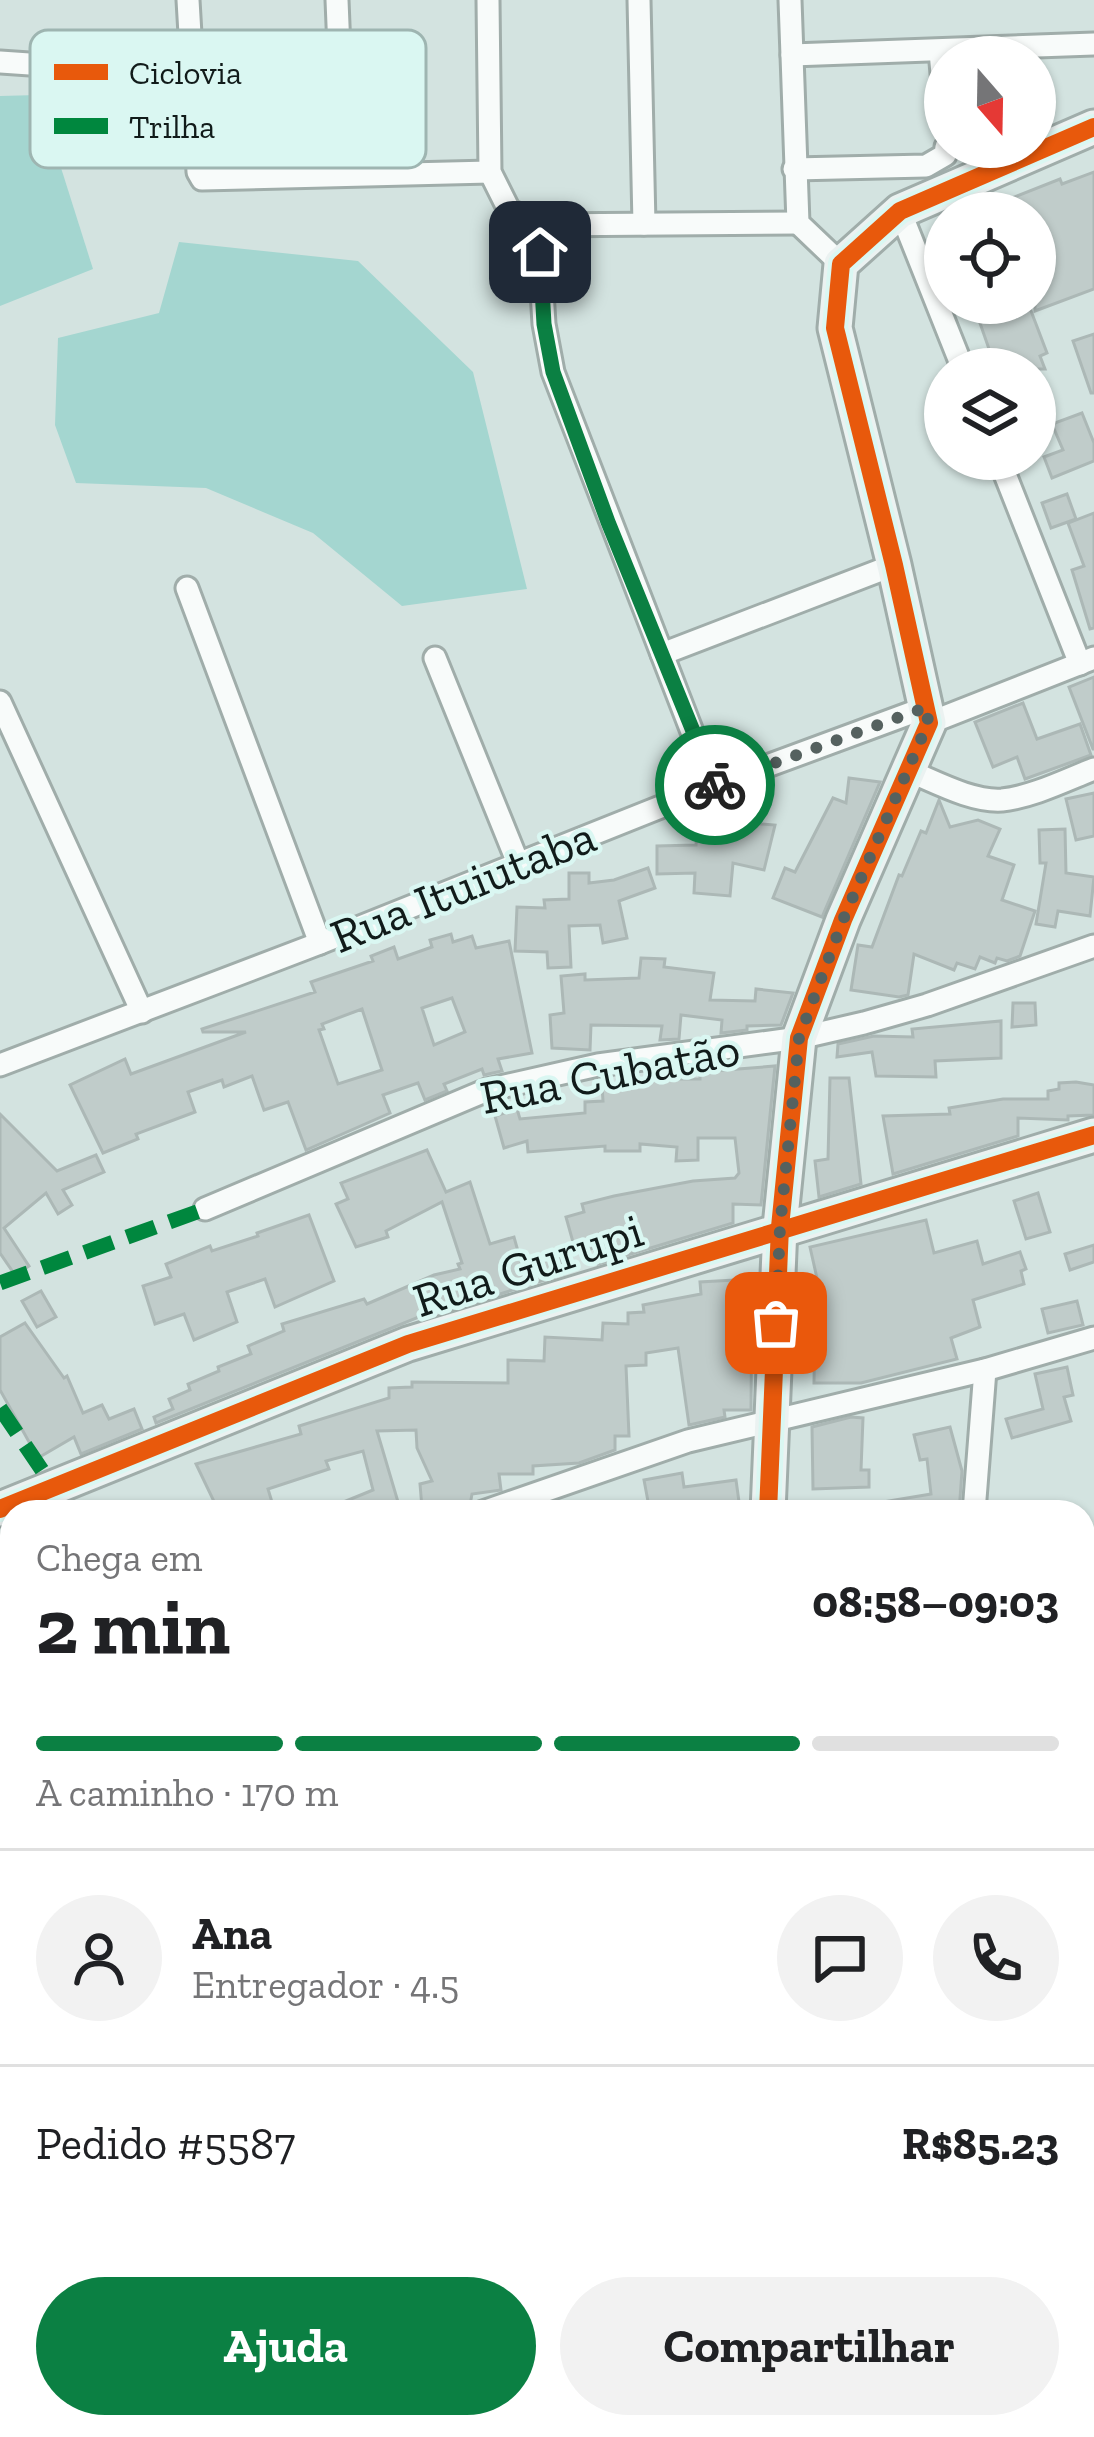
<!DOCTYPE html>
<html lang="pt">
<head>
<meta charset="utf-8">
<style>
	:root { --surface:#fff; --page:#f2f2f2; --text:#202124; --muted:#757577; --line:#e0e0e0; --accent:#0b8043 }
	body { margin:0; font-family:"Zilla Slab",serif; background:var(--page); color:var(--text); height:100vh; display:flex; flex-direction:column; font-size:45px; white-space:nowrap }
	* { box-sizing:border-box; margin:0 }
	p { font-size:39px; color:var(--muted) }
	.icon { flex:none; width:66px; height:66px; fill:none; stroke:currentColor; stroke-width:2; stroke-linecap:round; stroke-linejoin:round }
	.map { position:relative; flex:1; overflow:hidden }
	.drawer { position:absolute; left:0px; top:1500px; width:1095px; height:939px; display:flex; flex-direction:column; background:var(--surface); border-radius:36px 36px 0 0; box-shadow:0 3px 9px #0004 }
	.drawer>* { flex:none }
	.needle { width:78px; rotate:160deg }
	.controls { position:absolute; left:924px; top:36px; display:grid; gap:24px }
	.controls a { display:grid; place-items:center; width:132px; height:132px; border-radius:50%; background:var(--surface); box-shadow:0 3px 9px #0004; font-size:60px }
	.pin { position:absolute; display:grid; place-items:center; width:102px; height:102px; color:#fff; margin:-51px; border-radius:24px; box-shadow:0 6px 18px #0006 }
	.courier { position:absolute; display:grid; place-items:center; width:120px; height:120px; margin:-60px; border:9px solid #0b8043; border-radius:50%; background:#fff; color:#222; box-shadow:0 3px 15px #0007 }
	.headline em { font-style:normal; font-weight:700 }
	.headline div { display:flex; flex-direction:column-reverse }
	.headline { display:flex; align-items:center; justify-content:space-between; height:204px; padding:0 36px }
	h1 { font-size:78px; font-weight:700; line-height:90px }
	.bar { display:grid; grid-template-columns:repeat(4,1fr); gap:18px 12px; align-content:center; height:144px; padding:0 36px }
	.bar i { height:15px; border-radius:9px; background:var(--line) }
	.bar .selected { background:var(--accent) }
	.bar p { grid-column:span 4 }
	.line { display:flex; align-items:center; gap:30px; padding:0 36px; border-top:3px solid var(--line) }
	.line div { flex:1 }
	.round { display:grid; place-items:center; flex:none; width:126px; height:126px; border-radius:63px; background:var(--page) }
	.action { display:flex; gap:24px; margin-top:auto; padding:24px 36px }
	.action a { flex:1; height:138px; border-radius:72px; background:var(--accent); color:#fff; font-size:48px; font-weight:700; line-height:138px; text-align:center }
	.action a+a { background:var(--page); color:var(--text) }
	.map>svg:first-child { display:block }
</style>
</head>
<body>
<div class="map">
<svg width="1094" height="2437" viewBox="0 0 1094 2437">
	<rect width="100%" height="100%" fill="#d3e3e0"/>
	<g fill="#a4d6d0">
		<polygon points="38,95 93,269 0,306 0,96"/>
		<polygon points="179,242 358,261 473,372 527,589 402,606 313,533 206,488 76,483 55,425 58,338 159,313"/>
	</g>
	<g fill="#c0ccca" stroke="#acb8b6" stroke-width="3" fill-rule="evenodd">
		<polygon points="1094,172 1094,289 1035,311 1035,213 979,211 1060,179 1062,184"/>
		<polygon points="973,303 1028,303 1047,353 1040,356 1045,369 996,369"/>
		<polygon points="1094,334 1094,393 1091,393 1073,341"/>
		<polygon points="1082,413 1094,443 1094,461 1052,478 1044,457 1063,450 1052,424"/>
		<polygon points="1067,494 1076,519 1051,528 1042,503"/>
		<polygon points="1094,513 1094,628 1090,629 1072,570 1084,566 1068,523"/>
		<polygon points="1094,677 1094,749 1093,749 1069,687"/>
		<polygon points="1023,703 1037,739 1080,724 1091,755 1025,779 1017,757 993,767 975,722"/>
		<polygon points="849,778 880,782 822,917 773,898 785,868 795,872 833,798 846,803"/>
		<polygon points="1094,793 1094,836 1076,840 1066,799"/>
		<polygon points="939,800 950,827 978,820 1000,829 988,856 1014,865 1002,900 1035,911 1020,956 1007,961 997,958 995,963 980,957 975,969 957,963 954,970 914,954 908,995 899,997 851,990 858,945 872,947 899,875 902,876 921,831 926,833"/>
		<polygon points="698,819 775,825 764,870 733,863 730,896 694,893 695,873 657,874 657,846 696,845"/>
		<polygon points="1065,829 1066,873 1094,877 1090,916 1058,911 1055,927 1036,924 1046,863 1040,863 1039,830"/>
		<polygon points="648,868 655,888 619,901 627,938 603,943 600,925 569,926 571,967 548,968 547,952 515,951 517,907 545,908 544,900 569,899 569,873 589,873 589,883 614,880"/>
		<path d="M451 934 453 942 472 936 476 948 509 941 532 1053 498 1059 502 1071 484 1075 482 1069 444 1084 447 1091 425 1100 418 1083 383 1095 390 1113 306 1150 288 1102 264 1110 252 1076 224 1087 222 1080 188 1092 195 1112 136 1134 138 1139 103 1153 70 1085 125 1059 131 1074 246 1032H203L202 1029 315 992 311 982 373 961 371 956 394 947 398 959 432 947 430 940ZM452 998 465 1032 434 1045 422 1008ZM362 1009 382 1070 338 1084 319 1030 324 1029 322 1024Z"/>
		<polygon points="641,958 665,959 664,967 714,973 710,1000 755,1001 756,989 793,993 781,1025 747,1026 747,1030 721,1033 722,1020 681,1015 679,1039 660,1040 662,1026 591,1025 590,1050 552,1048 550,1015 564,1013 561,976 585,974 585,980 639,978"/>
		<polygon points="1013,1003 1035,1003 1036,1025 1012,1027"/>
		<polygon points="1001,1021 1001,1058 935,1061 936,1077 876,1076 872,1052 837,1057 838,1044 874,1036 913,1037 912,1029"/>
		<polygon points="775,1066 761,1205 733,1204 733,1223 598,1264 594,1248 576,1253 566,1217 584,1212 582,1204 614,1196 693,1181 735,1178 739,1173 735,1138 698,1138 698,1160 676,1161 677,1147 640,1144 640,1151 605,1151 605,1146 528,1152 527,1141 504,1148 495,1116 517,1109 520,1119 585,1113 585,1102 603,1101 602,1086 647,1084 647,1079 700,1079 700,1072"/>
		<polygon points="830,1078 849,1078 861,1184 819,1197 815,1161 828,1159"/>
		<polygon points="1076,1082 1094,1085 1094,1115 1068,1116 1068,1120 1018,1118 1018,1136 893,1174 883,1116 950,1114 949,1108 1003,1099 1048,1099 1048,1091 1059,1089 1059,1083"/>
		<polygon points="0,1114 57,1171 96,1155 104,1172 63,1190 72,1205 58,1214 46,1193 4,1228 29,1266 15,1275 0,1253"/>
		<polygon points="427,1150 446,1192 470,1182 490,1244 514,1237 521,1262 560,1254 564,1274 442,1312 441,1308 156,1423 154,1417 173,1409 169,1399 190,1390 188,1384 219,1371 218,1367 251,1354 248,1346 284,1331 282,1324 364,1299 367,1304 434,1275 460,1269 458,1264 462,1263 442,1202 386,1231 388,1237 356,1247 336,1204 348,1199 341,1183"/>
		<polygon points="1038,1193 1050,1232 1026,1239 1014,1201"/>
		<polygon points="309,1215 334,1281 275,1307 265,1279 227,1292 237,1322 194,1340 184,1314 155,1324 143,1286 171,1277 166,1264 210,1246 212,1251 258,1236 257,1233"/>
		<polygon points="926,1220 934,1253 977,1241 983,1264 1020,1252 1026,1269 1021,1271 1024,1284 973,1300 980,1327 951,1338 957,1359 861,1383 814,1383 815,1314 825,1314 810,1247"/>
		<polygon points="1094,1245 1094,1262 1070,1270 1065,1254"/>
		<polygon points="752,1279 751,1410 724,1410 725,1417 689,1425 678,1348 646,1353 646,1365 626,1366 629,1436 615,1436 615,1450 579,1463 533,1466 533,1474 499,1474 501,1490 472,1494 470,1505 422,1508 420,1484 432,1481 417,1448 416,1430 377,1431 401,1512 319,1512 373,1490 363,1451 326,1461 329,1469 268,1489 275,1512 219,1512 196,1464 301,1434 299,1426 389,1398 389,1388 412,1387 412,1382 508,1383 508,1360 544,1361 545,1337 602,1340 603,1323 628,1324 628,1313 644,1312 643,1305 701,1294 700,1282"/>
		<polygon points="41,1291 56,1317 37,1327 22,1301"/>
		<polygon points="1077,1301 1083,1325 1048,1333 1042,1309"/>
		<polygon points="25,1323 64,1378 67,1376 83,1413 102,1405 109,1419 134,1409 142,1429 81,1454 74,1437 38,1458 0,1390 0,1337"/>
		<polygon points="1067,1367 1073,1395 1064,1397 1071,1421 1012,1438 1006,1419 1043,1409 1035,1374"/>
		<polygon points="851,1417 863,1418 861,1470 869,1470 869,1487 813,1489 812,1427"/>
		<polygon points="950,1427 962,1471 959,1512 884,1512 883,1502 931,1494 927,1459 920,1460 914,1435"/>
		<polygon points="682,1473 684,1487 736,1480 740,1509 650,1512 644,1480"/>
	</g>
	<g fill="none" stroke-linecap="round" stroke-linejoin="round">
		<defs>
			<g id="street">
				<polyline points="188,0 198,172 202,179 490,172"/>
				<polyline points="337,0 344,173"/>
				<polyline points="488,0 490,172 509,210 538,225 798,223"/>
				<polyline points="639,0 644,224"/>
				<polyline points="790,0 798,223 841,264"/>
				<polyline points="940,51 945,107"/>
				<polyline points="792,55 1094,44"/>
				<polyline points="0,62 190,75"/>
				<polyline points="794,169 926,166 945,155 946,147"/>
				<polyline points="900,211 963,369"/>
				<polyline points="538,225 544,324 553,372 713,786"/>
				<polyline points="999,459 1080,664"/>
				<polyline points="187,588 320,943"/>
				<polyline points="662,654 894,565"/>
				<polyline points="435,658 518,863"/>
				<polyline points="0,702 142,1012"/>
				<polyline points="929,723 1094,658"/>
				<path d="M909 771C936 782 972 802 1002 800 1032 797 1066 780 1094 769"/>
				<polyline points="0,1065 320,943 713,786 927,707"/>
				<polyline points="205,1209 487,1090 598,1065 799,1038 864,1023 927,1005 1094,946"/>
				<polyline points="483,1512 688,1441 985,1370 1094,1338"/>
				<polyline points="974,1512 985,1370"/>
				<polyline points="1083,1676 1094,1672"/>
				<polyline points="0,1798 12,1794"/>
				<polyline points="1083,1946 1094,1944"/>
				<polyline points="0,2058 12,2055"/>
				<polyline points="441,2427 441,2437"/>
				<polyline points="87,2437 87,2427"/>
				<polyline points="1077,2437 1094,2434"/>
			</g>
			<g id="secondary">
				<polyline points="0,1509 408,1344 1094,1135"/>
				<polyline points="768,1512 780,1227 799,1038 843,920 929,723 894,565 835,328 841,264 900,211 1094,127"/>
				<polyline points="788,2427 789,2437"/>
			</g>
		</defs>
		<use href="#street" stroke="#a0adaa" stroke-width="27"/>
		<use href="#secondary" stroke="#a0adaa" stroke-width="39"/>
		<use href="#street" stroke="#f8fbfa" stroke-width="21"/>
		<use href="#secondary" stroke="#ebf2f1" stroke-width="33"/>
		<g stroke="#00873e" stroke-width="15" stroke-dasharray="30 15" stroke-linecap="butt">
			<polyline points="0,1283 205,1209"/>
			<polyline points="0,1408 54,1488"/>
		</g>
		<defs>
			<g id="cycleway">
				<polyline points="0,1509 408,1344 1094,1135"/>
				<polyline points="768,1512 780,1227 799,1038 843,920 929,723 894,565 835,328 841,264 900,211 1094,127"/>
			</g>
		</defs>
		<use href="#cycleway" stroke="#daf7f2" stroke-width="26"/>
		<use href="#cycleway" stroke="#e8590c" stroke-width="18"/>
	</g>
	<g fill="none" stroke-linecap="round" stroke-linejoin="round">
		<polyline stroke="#55615f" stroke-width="12" stroke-dasharray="0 21.6" points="715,785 927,707 928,723 843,920 799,1038 780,1227 776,1323"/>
		<polyline stroke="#0b8043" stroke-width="15" points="540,252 544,324 553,372 608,522 715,785"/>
	</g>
	<g text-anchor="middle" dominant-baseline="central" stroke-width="9" stroke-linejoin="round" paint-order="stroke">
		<g font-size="48" fill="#111b1a" stroke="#daf7f2">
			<text transform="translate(463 886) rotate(-22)">Rua Ituiutaba</text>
			<text transform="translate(610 1073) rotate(-11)">Rua Cubatão</text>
			<text transform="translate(528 1265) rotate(-18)">Rua Gurupi</text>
		</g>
	</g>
	<rect x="30" y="30" width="396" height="138" rx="18" fill="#daf7f2" stroke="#9eb5b1" stroke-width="3"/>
	<rect x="54" y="64" width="54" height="16" fill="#e8590c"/>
	<rect x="54" y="118" width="54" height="16" fill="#00873e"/>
	<g font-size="33" fill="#111b1a">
		<text x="129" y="84">Ciclovia</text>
		<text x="129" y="138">Trilha</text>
	</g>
</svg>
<div class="controls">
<a><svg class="needle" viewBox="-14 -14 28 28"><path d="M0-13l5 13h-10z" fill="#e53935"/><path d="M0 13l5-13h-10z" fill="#757577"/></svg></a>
<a><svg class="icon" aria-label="locate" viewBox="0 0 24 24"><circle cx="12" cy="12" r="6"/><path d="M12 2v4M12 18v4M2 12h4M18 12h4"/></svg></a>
<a><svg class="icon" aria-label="layers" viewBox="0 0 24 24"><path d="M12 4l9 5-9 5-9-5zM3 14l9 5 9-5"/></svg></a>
</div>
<div class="pin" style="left:776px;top:1323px;background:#ea580c"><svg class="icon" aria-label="bag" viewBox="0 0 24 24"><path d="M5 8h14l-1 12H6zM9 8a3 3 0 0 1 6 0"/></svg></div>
<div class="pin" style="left:540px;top:252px;background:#1f2937"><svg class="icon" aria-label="home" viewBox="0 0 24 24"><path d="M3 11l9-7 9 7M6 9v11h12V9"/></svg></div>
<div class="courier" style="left:715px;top:785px"><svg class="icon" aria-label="bike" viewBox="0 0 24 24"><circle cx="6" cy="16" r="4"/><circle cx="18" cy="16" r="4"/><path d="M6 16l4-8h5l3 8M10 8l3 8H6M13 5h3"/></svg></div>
<section class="drawer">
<div class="headline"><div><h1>2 min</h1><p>Chega em</p></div><em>08:58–09:03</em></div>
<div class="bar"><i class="selected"></i><i class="selected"></i><i class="selected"></i><i></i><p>A caminho · 170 m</p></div>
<div class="line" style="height:216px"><a class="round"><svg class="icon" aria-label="person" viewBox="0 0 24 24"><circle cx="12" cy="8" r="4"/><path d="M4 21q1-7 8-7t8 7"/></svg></a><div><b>Ana</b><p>Entregador · 4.5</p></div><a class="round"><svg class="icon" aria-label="chat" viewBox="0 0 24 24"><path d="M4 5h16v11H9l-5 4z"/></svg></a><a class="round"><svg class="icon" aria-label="phone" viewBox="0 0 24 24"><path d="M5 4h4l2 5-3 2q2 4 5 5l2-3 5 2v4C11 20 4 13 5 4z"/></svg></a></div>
<div class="line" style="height:156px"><div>Pedido #5587</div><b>R$85.23</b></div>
<div class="action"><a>Ajuda</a><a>Compartilhar</a></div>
</section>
</div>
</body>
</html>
